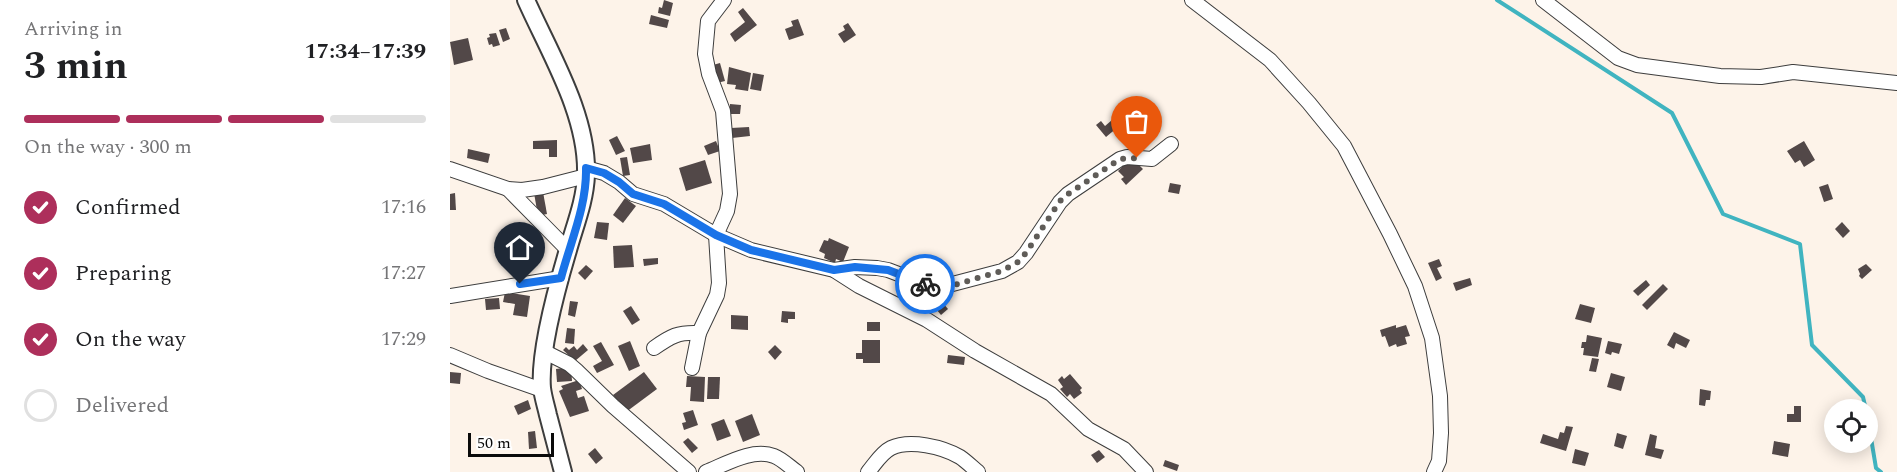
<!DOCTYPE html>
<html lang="en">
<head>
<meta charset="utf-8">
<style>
	:root { --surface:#fff; --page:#f6f6f6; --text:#202124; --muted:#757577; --line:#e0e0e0; --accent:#ad2f5b }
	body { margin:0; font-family:Spectral,serif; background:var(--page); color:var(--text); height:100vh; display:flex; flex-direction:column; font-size:22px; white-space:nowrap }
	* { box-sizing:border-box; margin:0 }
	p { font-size:20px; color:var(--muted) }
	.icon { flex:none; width:33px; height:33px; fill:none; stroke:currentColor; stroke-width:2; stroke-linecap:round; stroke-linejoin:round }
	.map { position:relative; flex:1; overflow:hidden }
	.side { display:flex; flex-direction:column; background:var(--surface); width:450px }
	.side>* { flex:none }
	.tools { position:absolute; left:1374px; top:399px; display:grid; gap:12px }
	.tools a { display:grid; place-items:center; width:54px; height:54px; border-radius:50%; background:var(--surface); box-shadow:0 3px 15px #0003; font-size:30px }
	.scale { position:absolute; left:18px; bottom:15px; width:86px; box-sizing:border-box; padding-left:6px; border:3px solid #0a0a0a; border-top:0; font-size:16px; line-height:21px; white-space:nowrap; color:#0a0a0a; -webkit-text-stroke:4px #fff; paint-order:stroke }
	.pin { position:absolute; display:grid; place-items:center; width:51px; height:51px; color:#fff; margin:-62px -26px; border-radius:50% 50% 50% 0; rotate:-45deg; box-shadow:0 0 6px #0007 }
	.pin .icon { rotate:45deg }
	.courier { position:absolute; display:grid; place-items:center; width:60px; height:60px; margin:-30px; border:4px solid #1a73e8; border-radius:50%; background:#fff; color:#222; box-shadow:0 2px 8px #0007 }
	.head em { font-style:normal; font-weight:700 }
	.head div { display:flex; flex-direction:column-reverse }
	.head { display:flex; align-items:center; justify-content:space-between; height:102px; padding:0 24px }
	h1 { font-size:39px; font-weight:700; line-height:45px }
	.bar { display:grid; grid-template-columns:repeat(4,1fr); gap:9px 6px; align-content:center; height:72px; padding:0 24px }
	.bar i { height:8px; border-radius:4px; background:var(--line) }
	.bar .on { background:var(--accent) }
	.bar p { grid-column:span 4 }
	ol { padding:0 24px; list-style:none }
	li { display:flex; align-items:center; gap:18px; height:66px }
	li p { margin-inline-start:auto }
	li .icon { padding:6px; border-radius:50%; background:var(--accent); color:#fff; stroke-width:4 }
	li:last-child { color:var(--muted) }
	li i { width:33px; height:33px; border:3px solid var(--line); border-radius:50% }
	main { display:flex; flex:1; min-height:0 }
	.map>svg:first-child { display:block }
</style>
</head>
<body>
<main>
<section class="side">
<div class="head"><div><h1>3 min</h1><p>Arriving in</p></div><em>17:34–17:39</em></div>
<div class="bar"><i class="on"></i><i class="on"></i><i class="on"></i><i></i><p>On the way · 300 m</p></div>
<ol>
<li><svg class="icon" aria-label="check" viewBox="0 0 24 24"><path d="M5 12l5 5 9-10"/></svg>Confirmed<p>17:16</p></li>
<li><svg class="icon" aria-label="check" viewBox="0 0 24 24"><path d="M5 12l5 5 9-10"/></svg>Preparing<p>17:27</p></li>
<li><svg class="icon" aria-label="check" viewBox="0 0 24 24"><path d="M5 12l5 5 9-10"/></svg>On the way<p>17:29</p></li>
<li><i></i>Delivered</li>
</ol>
</section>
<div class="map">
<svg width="1447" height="472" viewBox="0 0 1447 472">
	<rect width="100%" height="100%" fill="#fdf3e9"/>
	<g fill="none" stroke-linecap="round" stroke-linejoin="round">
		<g stroke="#40b4c0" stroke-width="4">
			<polyline points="1047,0 1222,113 1273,214 1350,244 1362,345 1413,397 1416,410"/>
			<polyline points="1418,420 1426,468 1431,472"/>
		</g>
	</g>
	<g fill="#524848">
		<polygon points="214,0 223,3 220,16 208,13 209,7 212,8"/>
		<polygon points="293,8 307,25 285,42 280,34 295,22 288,12"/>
		<polygon points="201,15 219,20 217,28 199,24"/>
		<polygon points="348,19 354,35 339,40 335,29 343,26 341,21"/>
		<polygon points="398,23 406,35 394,43 388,34 395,30 393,26"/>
		<polygon points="56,28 60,39 53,42 49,30"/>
		<polygon points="46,33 50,45 43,47 42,44 39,45 37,38 40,37 39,34"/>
		<polygon points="18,38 23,60 4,65 0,42"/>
		<polygon points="270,63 275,81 267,83 263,65"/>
		<polygon points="279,67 301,73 298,91 285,89 286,85 277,84"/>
		<polygon points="303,73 314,75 311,91 300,89"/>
		<polygon points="674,103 678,108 684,103 690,109 680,118 670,107"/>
		<polygon points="280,104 291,105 290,114 280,114"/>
		<polygon points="694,112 703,124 692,132 683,120"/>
		<polygon points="662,120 668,127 656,137 646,125 651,121 655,126"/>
		<polygon points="299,127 300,136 282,138 281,128"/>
		<polygon points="167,136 175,151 166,155 159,140"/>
		<polygon points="107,140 107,157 99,157 99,149 83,149 83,141"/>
		<polygon points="266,141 270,151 258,155 254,146"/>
		<polygon points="1354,141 1365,160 1354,167 1350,160 1345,163 1337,151"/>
		<polygon points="200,144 202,160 183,163 180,148"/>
		<polygon points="18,149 40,154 38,163 17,158"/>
		<polygon points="177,157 180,175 173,176 170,158"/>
		<polygon points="255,160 262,183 236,191 229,168"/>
		<polygon points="684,160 693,169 676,185 671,179 674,177 668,171 677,162 680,165"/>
		<polygon points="720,183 731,185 729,194 718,192"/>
		<polygon points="1378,184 1383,199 1374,202 1369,187"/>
		<polygon points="93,192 97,214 88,216 84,193"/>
		<polygon points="5,193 6,210 0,210 0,194"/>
		<polygon points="175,198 186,206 173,223 163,215"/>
		<polygon points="147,222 159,223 157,240 144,238"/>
		<polygon points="1392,222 1400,231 1393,238 1385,229"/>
		<polygon points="379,238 399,247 393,262 386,259 385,263 374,258 375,254 369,251 374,240 378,241"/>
		<polygon points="182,245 184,267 164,268 163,246"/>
		<polygon points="208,258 208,264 194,266 193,259"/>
		<polygon points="989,259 992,266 987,268 992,278 986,281 978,263"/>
		<polygon points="1416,264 1422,270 1412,279 1409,276 1410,274 1408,269"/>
		<polygon points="136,265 143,271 135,280 128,273"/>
		<polygon points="1020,278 1022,285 1006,291 1003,283"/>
		<polygon points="1196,280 1200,285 1188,296 1183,291"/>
		<polygon points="1213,284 1218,289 1197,310 1192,305"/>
		<polygon points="55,292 80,296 77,317 63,315 65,304 53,302"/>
		<polygon points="488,297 498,309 491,315 481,303"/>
		<polygon points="49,298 50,309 36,310 35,299"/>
		<polygon points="120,301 128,302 125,317 118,315"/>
		<polygon points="1130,304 1145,308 1141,323 1125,319"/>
		<polygon points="181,306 190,320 182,325 173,311"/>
		<polygon points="332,311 345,312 345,319 338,319 338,323 331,322"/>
		<polygon points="281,315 298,316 298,330 281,329"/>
		<rect x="417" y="322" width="13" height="9"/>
		<polygon points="946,325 946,328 956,325 960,336 955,337 957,344 947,347 946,344 939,347 935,336 932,337 930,330"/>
		<polygon points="117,328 125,329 124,344 115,343"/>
		<polygon points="1224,332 1240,340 1236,348 1226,343 1224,349 1217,345"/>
		<polygon points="1137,335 1152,338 1148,357 1133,355 1134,348 1131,348 1132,342 1136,342"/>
		<polygon points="412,340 430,340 430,363 413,363 413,359 406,359 406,353 412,353"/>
		<polygon points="180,341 190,366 179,371 168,346"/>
		<polygon points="1158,341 1172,344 1169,354 1162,352 1161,355 1155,353"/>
		<polygon points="151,342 164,365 147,373 143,366 152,361 143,346"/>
		<polygon points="133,344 138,350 125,361 113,350 116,347 119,350 124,346 127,350"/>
		<polygon points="325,345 332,352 325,360 318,352"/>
		<polygon points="498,355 515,357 514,365 497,363"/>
		<polygon points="1142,358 1149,359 1146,372 1139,371"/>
		<polygon points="121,367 122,381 107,382 106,369"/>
		<polygon points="0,372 11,373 10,384 0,383"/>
		<polygon points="194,372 207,389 176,412 163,395"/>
		<polygon points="1161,373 1175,377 1171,391 1157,387"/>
		<polygon points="620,374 632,388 630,390 632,393 624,399 620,394 617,397 610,389 613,387 608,380 612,376 614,379"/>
		<polygon points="237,376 255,377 254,402 240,401 241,387 236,387"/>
		<polygon points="258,377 270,377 269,399 257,399"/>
		<polygon points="129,380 132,389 126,391 128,398 134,396 139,411 120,417 109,391 113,389 111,386"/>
		<polygon points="1250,389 1261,391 1260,400 1256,400 1255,406 1249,405"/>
		<polygon points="78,400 81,409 68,415 64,406"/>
		<polygon points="1344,406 1351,406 1351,422 1337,422 1337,414 1344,414"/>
		<polygon points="243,410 248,425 234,430 232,423 236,422 233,413"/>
		<polygon points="302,414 310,435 293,442 285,421"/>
		<polygon points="274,419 281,436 267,441 261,424"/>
		<polygon points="1116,426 1123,427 1116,451 1090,443 1093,434 1108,439 1110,432 1114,433"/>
		<polygon points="85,431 87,448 79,449 78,432"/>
		<polygon points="1167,433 1177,436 1173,449 1164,446"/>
		<polygon points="1200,434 1207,436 1205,448 1214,450 1211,459 1195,455"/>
		<polygon points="238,438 248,448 242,453 233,442"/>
		<polygon points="1324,441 1340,444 1338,457 1322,454"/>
		<polygon points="145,448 153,458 146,464 138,454"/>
		<polygon points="1125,449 1139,453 1135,466 1122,463"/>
		<polygon points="649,450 655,457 647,463 641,455"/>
		<polygon points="715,460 729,465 727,471 713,466"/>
	</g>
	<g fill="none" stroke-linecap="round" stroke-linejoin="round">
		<defs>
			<g id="minor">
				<polyline points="742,0 820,60 859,103 894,146 940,234 965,286 982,338 990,396 991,433 989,461 984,472"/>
				<polyline points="1093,0 1168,58 1187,65 1270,76 1311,77 1343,72 1447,83"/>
				<polyline points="136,168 154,173 169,182 183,194 214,204 266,235 301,250 384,270 409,286 477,320 525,351 601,394 638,429 674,449 696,472"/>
				<polyline points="0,169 58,189 72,190 93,187 136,176"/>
				<polyline points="58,189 118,250"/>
				<polyline points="384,270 405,267 427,268 438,270 480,286 491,287 552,271 568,262 576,253 610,202 618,194 670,159 677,157 702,159 721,144"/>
				<polyline points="0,296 111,278"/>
				<path d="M204 348C221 336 228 332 249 333"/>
				<polyline points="95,352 119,364 126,370 163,406 239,472"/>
				<polyline points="0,355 38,371 92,390"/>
				<polyline points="242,368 249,333 267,295 269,283 266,235 277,211 280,194 273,111 259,74 255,54 258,21 274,0"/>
				<path d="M256 472C276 464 302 448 324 456 332 459 340 467 347 472"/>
				<path d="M418 472C425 464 431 453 441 448 460 439 493 447 510 457 516 461 522 467 528 472"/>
			</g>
			<path id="tertiary" d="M76 0C100 54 138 115 136 175 135 201 125 225 118 250 107 287 89 351 92 388 93 397 96 406 98 415 103 434 108 453 113 472"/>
		</defs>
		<use href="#minor" stroke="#3d3d3d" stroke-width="16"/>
		<use href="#tertiary" stroke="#3d3d3d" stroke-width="20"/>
		<use href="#minor" stroke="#fff" stroke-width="14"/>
		<use href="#tertiary" stroke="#fff" stroke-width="16"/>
	</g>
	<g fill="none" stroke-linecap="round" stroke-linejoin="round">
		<polyline stroke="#5f5c58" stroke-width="6" stroke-dasharray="0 10.8" points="475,284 491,287 504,285 552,271 568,262 576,253 610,201 618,194 670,159 687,158"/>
		<path stroke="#1a73e8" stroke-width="8" d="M70 284 111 278C120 243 137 206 136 168L154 173 169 182 183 194 214 204 266 235 301 250 384 270 405 267 438 270 475 284"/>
	</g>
</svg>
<div class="tools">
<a><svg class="icon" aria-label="locate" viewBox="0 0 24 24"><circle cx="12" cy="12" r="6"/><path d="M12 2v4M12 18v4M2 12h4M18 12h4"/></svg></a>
</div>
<div class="scale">50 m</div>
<div class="pin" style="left:687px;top:158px;background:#ea580c"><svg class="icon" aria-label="bag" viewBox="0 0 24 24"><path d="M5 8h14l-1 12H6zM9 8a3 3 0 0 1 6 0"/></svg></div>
<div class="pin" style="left:70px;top:284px;background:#1f2937"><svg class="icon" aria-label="home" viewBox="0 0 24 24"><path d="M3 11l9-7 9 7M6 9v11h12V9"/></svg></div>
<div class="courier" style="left:475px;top:284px"><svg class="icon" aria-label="bike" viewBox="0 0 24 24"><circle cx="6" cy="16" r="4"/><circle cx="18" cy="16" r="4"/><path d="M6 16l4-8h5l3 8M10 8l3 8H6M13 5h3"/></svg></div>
</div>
</main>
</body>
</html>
